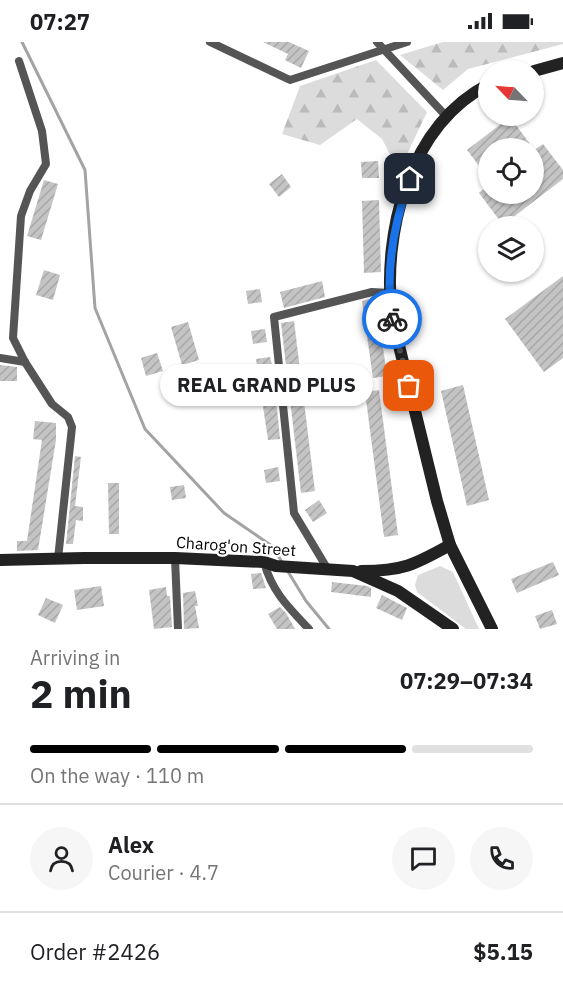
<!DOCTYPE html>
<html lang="en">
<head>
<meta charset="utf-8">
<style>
	:root { --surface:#fff; --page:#f6f6f6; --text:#202124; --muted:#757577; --line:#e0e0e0; --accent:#000 }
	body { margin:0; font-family:"IBM Plex Sans",sans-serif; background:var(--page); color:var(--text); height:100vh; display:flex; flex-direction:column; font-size:22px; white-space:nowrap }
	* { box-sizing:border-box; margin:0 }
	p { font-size:20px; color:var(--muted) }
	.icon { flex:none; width:33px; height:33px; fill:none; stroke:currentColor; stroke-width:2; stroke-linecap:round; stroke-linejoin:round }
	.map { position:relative; height:587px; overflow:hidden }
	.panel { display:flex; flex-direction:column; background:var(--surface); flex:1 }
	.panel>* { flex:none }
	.needle { width:39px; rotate:295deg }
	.tools { position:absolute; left:478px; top:18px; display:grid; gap:12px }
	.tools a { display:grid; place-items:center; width:66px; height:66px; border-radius:50%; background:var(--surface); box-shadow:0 2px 4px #0004; font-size:30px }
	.pin { position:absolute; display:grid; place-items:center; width:51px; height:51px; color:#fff; margin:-26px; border-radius:12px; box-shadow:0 3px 9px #0006 }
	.courier { position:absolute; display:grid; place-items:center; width:60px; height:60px; margin:-30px; border:4px solid #1a73e8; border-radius:50%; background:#fff; color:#222; box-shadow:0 2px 8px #0007 }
	.bubble { position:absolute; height:42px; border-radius:21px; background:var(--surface); box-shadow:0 2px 4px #0004; font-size:20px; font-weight:700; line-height:42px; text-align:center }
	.summary em { font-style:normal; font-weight:700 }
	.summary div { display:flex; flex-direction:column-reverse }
	.summary { display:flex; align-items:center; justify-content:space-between; height:102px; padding:0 30px }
	h1 { font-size:39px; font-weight:700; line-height:45px }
	.bar { display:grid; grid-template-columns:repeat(4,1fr); gap:9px 6px; align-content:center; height:72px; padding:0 30px }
	.bar i { height:8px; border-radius:4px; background:var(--line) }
	.bar .on { background:var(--accent) }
	.bar p { grid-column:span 4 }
	.line { display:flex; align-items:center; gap:15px; padding:0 30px; border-top:2px solid var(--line) }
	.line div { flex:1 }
	.round { display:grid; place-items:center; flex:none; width:63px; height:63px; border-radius:32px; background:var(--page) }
	.status { display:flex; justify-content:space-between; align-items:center; height:42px; padding:0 30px; background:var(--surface); direction:ltr }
	.status svg { height:16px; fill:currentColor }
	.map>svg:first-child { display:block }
</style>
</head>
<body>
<div class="status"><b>07:27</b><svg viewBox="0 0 49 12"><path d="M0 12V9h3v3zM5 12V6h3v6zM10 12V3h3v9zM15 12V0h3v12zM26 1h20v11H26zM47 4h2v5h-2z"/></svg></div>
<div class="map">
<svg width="563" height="587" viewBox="0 0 563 587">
	<defs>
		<pattern id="forest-firs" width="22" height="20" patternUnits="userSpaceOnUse" patternTransform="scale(1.5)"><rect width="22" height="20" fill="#dcdcdc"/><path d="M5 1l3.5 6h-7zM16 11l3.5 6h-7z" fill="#bbb"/></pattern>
		<pattern id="building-hatch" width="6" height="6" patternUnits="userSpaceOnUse" patternTransform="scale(1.5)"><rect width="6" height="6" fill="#c4c4c4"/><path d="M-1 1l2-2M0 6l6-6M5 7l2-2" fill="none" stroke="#a7a7a7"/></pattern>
	</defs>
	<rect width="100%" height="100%" fill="#fff"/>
	<polygon fill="#dcdcdc" points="440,524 453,530 479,587 466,587 417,550 415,543 418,533"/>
	<g fill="url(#forest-firs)">
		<polygon points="443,0 563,0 563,2 468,27 443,48 400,13"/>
		<polygon points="376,18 427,70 399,129 382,97 357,77 320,103 282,92 300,44"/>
	</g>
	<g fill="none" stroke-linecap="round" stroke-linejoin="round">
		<g stroke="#a3a3a3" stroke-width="3">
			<polyline points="22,0 85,128 95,266 145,387 224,471 272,504 282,520"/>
			<polyline points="287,528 306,559 329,587"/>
		</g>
	</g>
	<g fill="url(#building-hatch)">
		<polygon points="263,0 289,0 309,9 301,26 285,18 288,12"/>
		<polygon points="510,75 530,102 523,106 489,106 489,137 467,108"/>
		<polygon points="543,102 563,128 563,137 503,183 479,151 489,143 489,152 534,152 534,108"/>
		<polygon points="378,119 379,136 362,136 361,120"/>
		<polygon points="282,132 291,145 279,155 269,142"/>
		<polygon points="44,138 58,142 41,198 27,194"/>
		<polygon points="379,158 381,230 364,231 362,159"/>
		<polygon points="44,228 60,233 53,258 36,253"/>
		<polygon points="563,234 563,316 544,330 505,277"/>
		<polygon points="322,239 325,255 284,266 280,250"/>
		<polygon points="260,247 262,260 248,262 246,249"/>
		<polygon points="373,256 376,257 387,334 373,336 362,259"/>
		<polygon points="294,279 315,449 301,451 281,281"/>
		<polygon points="188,280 199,318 182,323 171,285"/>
		<polygon points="265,287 267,300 253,302 251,289"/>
		<polygon points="157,311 163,329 146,334 141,316"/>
		<polygon points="270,315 273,326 280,397 268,398 256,317"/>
		<polygon points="0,323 17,325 17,339 0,339"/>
		<polygon points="463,343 489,458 467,464 441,349"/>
		<polygon points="379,348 398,493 384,495 365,350"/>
		<polygon points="35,379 56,381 56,398 38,508 17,509 17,499 27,499 42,398 33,397"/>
		<polygon points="75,414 81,415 75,464 83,465 83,479 76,478 73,502 66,502"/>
		<polygon points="278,425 280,439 266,441 264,428"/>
		<polygon points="108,441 119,441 119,492 109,492"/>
		<polygon points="184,443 186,456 172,458 170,445"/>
		<polygon points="319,458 327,471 313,480 305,468"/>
		<polygon points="553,520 559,533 517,551 511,537"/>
		<polygon points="261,531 266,546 253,547 251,532"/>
		<polygon points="332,540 367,544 371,546 371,555 331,550"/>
		<polygon points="101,544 104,564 77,568 74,548"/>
		<polygon points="166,545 167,554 170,554 172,585 154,587 149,548"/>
		<polygon points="195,549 198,564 195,564 199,586 184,587 183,551"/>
		<polygon points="382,553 407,566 402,578 376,566"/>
		<polygon points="46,556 63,563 55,581 38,573"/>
		<polygon points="280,565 286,571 295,587 277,587 268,572"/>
		<polygon points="552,568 557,582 540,587 535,574"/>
	</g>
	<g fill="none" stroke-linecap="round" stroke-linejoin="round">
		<g stroke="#555" stroke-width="8">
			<polyline points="210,0 290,38 407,0"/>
			<polyline points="377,0 446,74"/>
			<polyline points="19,19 42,89 46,122 30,149 21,174 13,296 25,320 52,362 68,375 72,385 58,517"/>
			<polyline points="0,316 25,320"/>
			<polyline points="175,516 178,587"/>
			<path d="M264 520C272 550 289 566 309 587"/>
			<polyline points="327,526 294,471 274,275 372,250 389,251"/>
		</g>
		<g stroke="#222" stroke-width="12">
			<polyline points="534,29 563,21"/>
			<path d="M489 42C408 84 382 192 392 275L437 459 450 503 492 587"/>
			<polyline points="0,518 84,516 175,516 264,520 276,524 353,529 398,549 453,587"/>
			<path d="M361 529C403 529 414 523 450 503"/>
		</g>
	</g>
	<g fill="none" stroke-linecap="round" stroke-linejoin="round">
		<polyline stroke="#595959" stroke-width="6" stroke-dasharray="0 10.8" points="392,277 409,344"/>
		<path stroke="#1a73e8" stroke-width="8" d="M392 277C385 228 393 183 410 137"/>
	</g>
	<g text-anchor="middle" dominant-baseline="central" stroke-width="4.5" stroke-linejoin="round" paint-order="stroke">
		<g font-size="16" fill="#000" stroke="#fff">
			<text transform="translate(236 504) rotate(4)">Charog'on Street</text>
		</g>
	</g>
</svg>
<div class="tools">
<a><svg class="needle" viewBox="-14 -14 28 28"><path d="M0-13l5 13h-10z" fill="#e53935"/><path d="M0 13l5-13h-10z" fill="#757577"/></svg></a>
<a><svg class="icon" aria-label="locate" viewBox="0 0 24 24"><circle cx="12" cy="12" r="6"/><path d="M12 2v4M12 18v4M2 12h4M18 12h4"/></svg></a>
<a><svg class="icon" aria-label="layers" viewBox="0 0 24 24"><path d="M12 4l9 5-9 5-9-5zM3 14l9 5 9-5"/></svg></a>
</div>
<div class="pin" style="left:409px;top:344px;background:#ea580c"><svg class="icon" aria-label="bag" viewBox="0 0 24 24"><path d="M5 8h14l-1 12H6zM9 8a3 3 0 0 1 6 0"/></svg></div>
<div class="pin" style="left:410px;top:137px;background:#1f2937"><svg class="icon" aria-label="home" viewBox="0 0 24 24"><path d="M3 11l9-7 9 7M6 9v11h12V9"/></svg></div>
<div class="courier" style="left:392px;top:277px"><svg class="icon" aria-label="bike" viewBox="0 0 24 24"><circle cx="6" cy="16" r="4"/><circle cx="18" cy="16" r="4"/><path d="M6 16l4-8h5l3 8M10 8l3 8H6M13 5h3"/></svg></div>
<div class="bubble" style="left:160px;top:322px;width:213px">REAL GRAND PLUS</div>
</div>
<section class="panel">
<div class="summary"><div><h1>2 min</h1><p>Arriving in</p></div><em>07:29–07:34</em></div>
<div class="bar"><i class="on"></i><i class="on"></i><i class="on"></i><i></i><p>On the way · 110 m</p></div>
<div class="line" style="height:108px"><a class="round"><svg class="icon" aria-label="person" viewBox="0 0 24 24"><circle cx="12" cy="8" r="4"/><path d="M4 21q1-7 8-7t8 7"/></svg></a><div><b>Alex</b><p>Courier · 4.7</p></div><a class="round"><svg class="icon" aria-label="chat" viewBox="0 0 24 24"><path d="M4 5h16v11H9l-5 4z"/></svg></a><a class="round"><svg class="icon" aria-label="phone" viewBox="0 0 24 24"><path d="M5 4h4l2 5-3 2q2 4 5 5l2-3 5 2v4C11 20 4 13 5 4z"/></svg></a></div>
<div class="line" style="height:78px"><div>Order #2426</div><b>$5.15</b></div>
</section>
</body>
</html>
